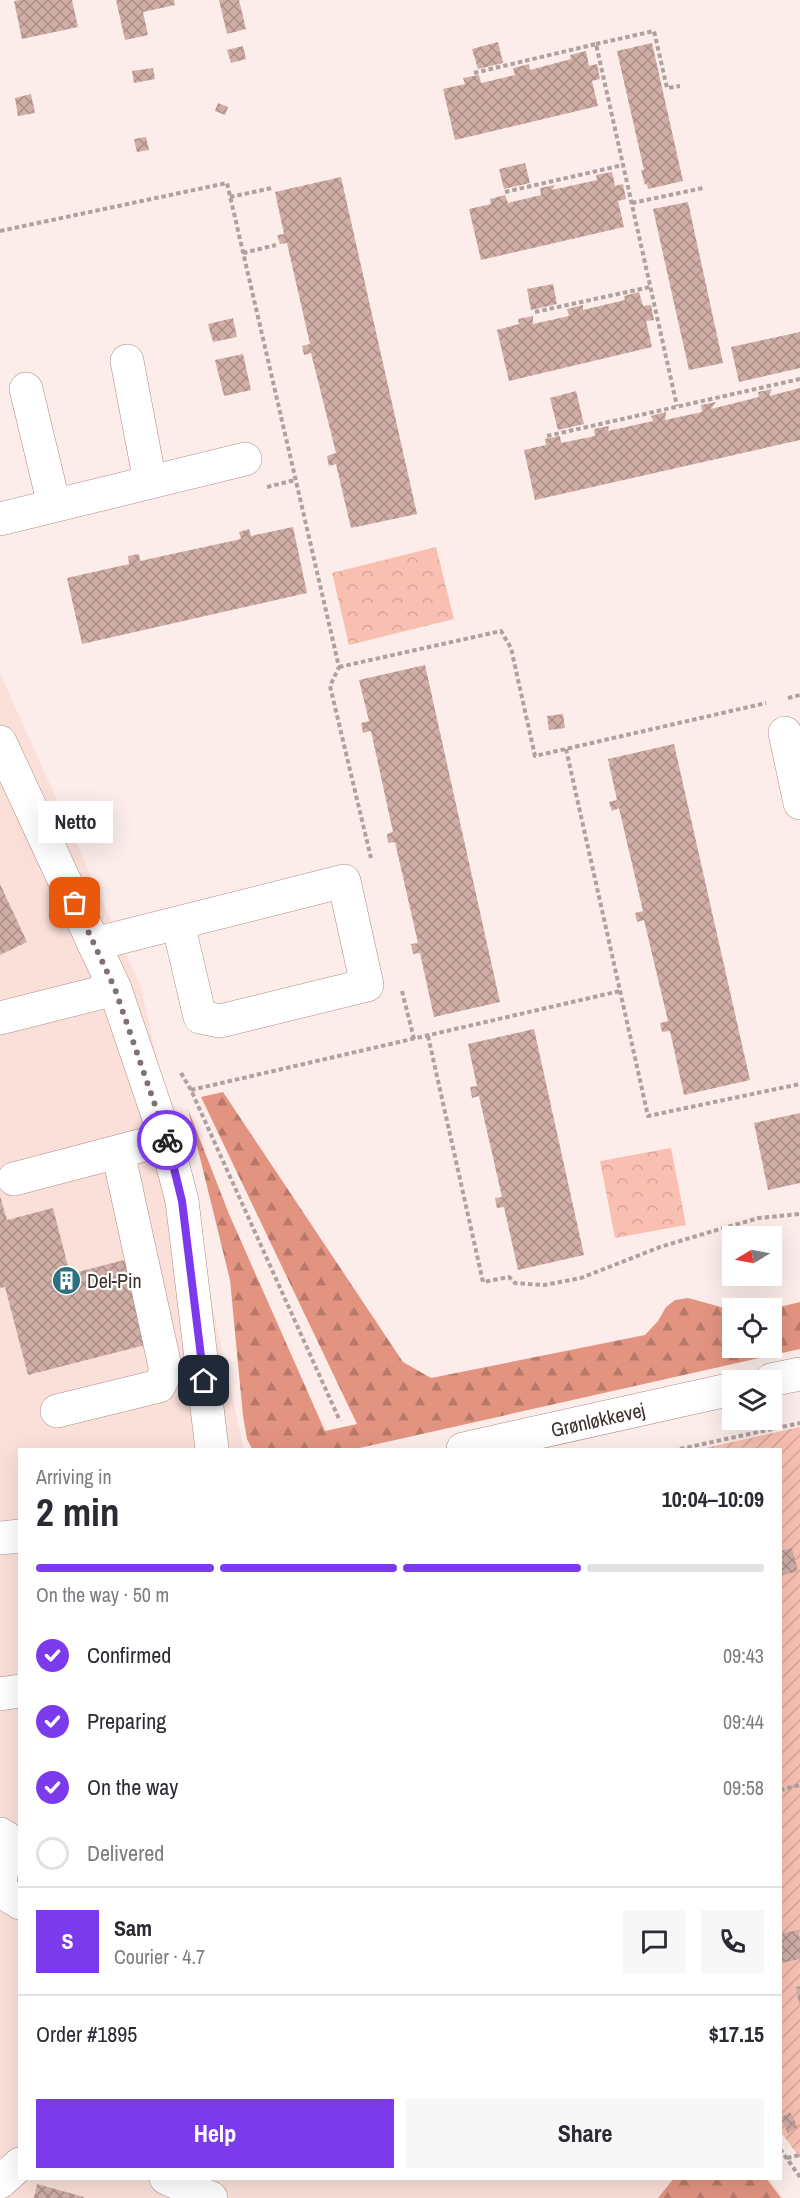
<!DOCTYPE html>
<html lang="en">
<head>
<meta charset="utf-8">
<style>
	:root { --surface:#fff; --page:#f7f7f7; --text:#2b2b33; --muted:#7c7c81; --line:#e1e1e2; --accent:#7c3aed }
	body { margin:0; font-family:"Archivo Narrow",sans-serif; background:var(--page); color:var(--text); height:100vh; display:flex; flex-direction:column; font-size:22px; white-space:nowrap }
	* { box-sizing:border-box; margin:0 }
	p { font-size:20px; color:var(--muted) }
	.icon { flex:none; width:33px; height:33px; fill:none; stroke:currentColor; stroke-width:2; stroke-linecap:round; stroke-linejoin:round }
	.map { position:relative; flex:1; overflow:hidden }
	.drawer { position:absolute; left:18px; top:1448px; width:764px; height:732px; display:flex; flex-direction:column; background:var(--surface); border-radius:0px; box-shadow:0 6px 24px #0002 }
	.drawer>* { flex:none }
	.needle { width:39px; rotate:260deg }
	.controls { position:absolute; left:722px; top:1226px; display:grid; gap:12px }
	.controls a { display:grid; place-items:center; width:60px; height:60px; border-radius:0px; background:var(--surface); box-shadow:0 6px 24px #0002; font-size:30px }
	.pin { position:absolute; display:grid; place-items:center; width:51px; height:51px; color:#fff; margin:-26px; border-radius:12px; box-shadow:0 3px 9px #0006 }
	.courier { position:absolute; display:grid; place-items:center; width:60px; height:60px; margin:-30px; border:4px solid #7c3aed; border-radius:50%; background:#fff; color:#222; box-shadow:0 2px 8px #0007 }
	.bubble { position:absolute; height:42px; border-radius:0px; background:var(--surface); box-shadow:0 6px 24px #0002; font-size:20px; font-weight:800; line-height:42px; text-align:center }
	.headline em { font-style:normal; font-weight:800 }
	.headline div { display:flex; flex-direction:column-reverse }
	.headline { display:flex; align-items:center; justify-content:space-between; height:102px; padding:0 18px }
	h1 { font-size:39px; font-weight:800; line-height:45px }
	.bar { display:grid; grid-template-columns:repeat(4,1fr); gap:9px 6px; align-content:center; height:72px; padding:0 18px }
	.bar i { height:8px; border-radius:4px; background:var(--line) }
	.bar .selected { background:var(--accent) }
	.bar p { grid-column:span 4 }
	.line { display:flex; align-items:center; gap:15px; padding:0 18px; border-top:2px solid var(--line) }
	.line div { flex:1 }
	.round { display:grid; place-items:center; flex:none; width:63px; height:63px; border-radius:0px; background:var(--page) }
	ol { padding:0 18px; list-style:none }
	li { display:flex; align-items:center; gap:18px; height:66px }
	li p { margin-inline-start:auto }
	li .icon { padding:6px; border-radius:50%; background:var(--accent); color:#fff; stroke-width:4 }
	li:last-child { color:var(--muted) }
	li i { width:33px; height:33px; border:3px solid var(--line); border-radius:50% }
	.primary-button { display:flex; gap:12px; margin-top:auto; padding:12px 18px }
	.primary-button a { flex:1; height:69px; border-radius:0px; background:var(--accent); color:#fff; font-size:24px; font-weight:800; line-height:69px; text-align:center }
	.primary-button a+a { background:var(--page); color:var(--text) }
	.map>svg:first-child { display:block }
</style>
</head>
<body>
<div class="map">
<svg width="800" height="2198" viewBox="0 0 800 2198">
	<defs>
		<pattern id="forest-firs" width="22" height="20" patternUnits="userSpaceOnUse" patternTransform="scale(1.5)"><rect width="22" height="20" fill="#e39481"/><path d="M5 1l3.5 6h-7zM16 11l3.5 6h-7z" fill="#b9796a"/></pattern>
		<pattern id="park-crowns" width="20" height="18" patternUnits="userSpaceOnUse" patternTransform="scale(1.5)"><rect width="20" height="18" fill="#f9c0b2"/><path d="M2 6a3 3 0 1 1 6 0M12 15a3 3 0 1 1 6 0" fill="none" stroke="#d6a599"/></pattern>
		<pattern id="garden-furrows" width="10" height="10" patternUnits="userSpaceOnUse" patternTransform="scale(1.5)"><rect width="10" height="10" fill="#f9c0b2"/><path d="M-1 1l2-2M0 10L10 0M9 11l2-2" fill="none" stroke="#d6a599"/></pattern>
		<pattern id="building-cross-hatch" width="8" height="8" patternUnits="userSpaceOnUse" patternTransform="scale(1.5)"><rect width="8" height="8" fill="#d0aea6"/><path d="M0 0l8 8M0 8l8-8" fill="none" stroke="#aa8e87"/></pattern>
	</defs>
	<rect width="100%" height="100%" fill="#fcedea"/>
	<polygon fill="#fae0d9" points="0,673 141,987 244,1449 20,1449 20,2178 769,2178 783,2198 0,2198"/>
	<g fill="url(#forest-firs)">
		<polygon points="223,1092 403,1362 431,1378 645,1335 658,1321 666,1307 675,1300 688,1298 732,1310 732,1347 771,1347 771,1309 800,1302 800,1349 355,1449 252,1449 247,1439 243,1416 230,1280 188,1109 229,1214 325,1431 357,1424 201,1097"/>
		<polygon points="674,2178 766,2178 781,2198 658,2198"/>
	</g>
	<g fill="url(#park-crowns)">
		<polygon points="436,547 454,619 349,645 332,573"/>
		<polygon points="671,1148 686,1225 615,1238 600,1161"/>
	</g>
	<polygon fill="url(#garden-furrows)" points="800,1427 800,2158 780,2131 780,1449 701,1449"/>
	<g fill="url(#building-cross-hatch)">
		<polygon points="20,0 72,0 78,27 22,39 14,1"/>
		<polygon points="116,0 174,0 175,5 143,12 148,35 125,40"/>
		<polygon points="219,0 239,0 246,29 227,34"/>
		<polygon points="498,42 503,63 478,69 472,49"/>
		<polygon points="652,43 683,181 648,189 647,184 645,185 641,170 644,170 617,51"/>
		<polygon points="243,46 246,59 231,63 227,50"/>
		<polygon points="586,51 589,66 597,64 600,79 592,81 598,106 455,140 443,89 465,84 463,78 479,75 481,83 515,75 513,68 529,64 530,70 571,59 570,55"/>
		<polygon points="153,68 155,79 134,83 132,71"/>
		<polygon points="31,94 35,113 18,116 15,98"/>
		<polygon points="218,103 228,107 225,115 215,111"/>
		<polygon points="146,137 149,150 137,152 134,139"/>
		<polygon points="525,163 530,183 504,189 499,169"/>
		<polygon points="612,172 615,186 623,184 626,199 618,201 624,227 481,260 469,209 491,204 490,199 505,195 508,203 541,195 540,188 555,185 552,190 597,180 596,175"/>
		<polygon points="341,177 417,514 351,528 336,464 329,466 327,456 336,453 311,353 304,355 302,346 310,344 287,243 280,244 277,235 284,234 275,192"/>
		<polygon points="688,202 723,363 689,370 653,209"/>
		<polygon points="553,284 557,304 531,310 527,289"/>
		<polygon points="639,292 643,306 651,305 654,320 646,321 652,347 509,381 497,330 519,324 518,319 533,316 533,324 569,316 567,309 583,305 583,310 625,300 624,296"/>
		<polygon points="233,318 237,337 213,342 208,324"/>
		<polygon points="800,332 800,368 739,382 731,347"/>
		<polygon points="243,354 251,390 224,396 215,360"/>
		<polygon points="800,388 800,440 535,500 524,450 546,445 545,439 560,436 561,443 595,436 594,429 609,426 608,431 653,421 651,416 666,412 665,420 702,412 701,405 716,402 711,409 759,397 758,392 772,389 769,396"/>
		<polygon points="576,391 584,424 558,430 550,398"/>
		<polygon points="293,527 307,593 82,644 67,578 129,564 128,556 139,554 140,561 241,539 239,532 249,529 251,536"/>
		<polygon points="425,665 500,1002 434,1017 420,953 413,954 411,944 418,943 395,842 388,843 387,834 393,832 371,731 363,733 361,723 369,721 359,680"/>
		<polygon points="563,714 565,728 549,730 547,716"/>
		<polygon points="674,744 750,1080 684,1095 670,1031 662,1032 660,1023 668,1021 644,920 637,922 635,913 643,911 619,808 612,811 609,802 617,800 608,759"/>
		<polygon points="0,884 27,942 0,955"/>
		<polygon points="534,1029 584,1255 518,1270 504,1207 497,1208 495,1198 502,1197 479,1096 472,1098 470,1087 477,1086 468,1044"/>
		<polygon points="800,1113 800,1183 768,1190 754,1123"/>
		<polygon points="0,1196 7,1220 53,1208 70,1274 128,1259 149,1344 28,1375 5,1287 0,1288"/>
		<polygon points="792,1548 798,1571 780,1576 780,1551"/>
		<polygon points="798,1930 800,1940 800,1959 781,1963 780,1934"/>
		<polygon points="800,1986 800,2004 799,2004 796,1987"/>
		<polygon points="790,2112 798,2127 788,2133 780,2118"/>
		<polygon points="37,2184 84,2197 84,2198 34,2198"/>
	</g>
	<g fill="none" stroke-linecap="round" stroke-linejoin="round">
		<defs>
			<g id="minor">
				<polyline points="127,361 150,482"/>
				<polyline points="26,389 54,505"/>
				<polyline points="0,519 245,459"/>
				<polyline points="785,733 800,803"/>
				<polyline points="0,742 115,989 166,1139 182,1201 212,1449"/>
				<polyline points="94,944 344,881 367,985 220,1021 200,1017 178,923"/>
				<polyline points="0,1018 115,989"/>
				<polyline points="14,1179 166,1139"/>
				<polyline points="771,1380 800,1374"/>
				<polyline points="57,1411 159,1386 166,1371 118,1152"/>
				<path id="s1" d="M463 1449 732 1389"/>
				<polyline points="0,1538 20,1536"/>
				<polyline points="0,1694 20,1691"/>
				<polyline points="0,1834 8,1839 0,1881"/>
				<polyline points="0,1890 20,1903"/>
				<polyline points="166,2178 211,2198"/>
				<polyline points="0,2182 20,2164"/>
			</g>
		</defs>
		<use href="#minor" stroke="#ae8d85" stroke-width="34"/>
		<g stroke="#afa19e" stroke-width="4" stroke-dasharray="4.5 3" stroke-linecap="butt">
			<polyline points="596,44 654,31 667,88 680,86"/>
			<polyline points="474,73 596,44 677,406"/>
			<polyline points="505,192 623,165"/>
			<polyline points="230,197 272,188"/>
			<polyline points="632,203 703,188"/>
			<polyline points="0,231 227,183 339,667 330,686 371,858"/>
			<polyline points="243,253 276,245"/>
			<polyline points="535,312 650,287"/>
			<polyline points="547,436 800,379"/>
			<polyline points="267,487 295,480"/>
			<polyline points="339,667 501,631 511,648 535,756 766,703"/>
			<polyline points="788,698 800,695"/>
			<polyline points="566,749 648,1116 800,1084"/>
			<polyline points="402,991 414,1039"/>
			<polyline points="428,1036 483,1282 509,1277 515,1283 544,1285 581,1278 660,1247 720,1229 759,1218 800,1214"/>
			<polyline points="181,1073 191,1090 340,1421"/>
			<polyline points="191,1090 620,991"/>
			<polyline points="680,1449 800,1423"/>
			<polyline points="780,1790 800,1785"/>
			<polyline points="780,2149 800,2177"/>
			<polyline points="787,2158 800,2155"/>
		</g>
		<use href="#minor" stroke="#fff" stroke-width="33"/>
	</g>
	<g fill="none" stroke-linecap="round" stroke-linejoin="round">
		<polyline stroke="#80726e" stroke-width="6" stroke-dasharray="0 10.8" points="75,903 115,989 167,1140"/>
		<polyline stroke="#7c3aed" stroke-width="8" points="167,1140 182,1201 204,1381"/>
	</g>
	<defs>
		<symbol id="building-disc" viewBox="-11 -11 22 22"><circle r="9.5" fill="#2b717f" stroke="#fefefe"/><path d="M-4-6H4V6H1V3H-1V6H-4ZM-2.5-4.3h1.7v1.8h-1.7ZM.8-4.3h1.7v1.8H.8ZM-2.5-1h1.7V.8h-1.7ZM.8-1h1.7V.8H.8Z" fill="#fff"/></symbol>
	</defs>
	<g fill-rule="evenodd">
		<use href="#building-disc" x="50" y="1264" width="33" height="33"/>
	</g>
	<g text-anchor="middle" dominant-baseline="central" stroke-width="4.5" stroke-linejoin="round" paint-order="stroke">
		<g font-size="20" fill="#3d2f2c" stroke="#fefefe" text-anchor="start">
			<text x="87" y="1280">Del-Pin</text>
		</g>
		<g font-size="20" fill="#3d2f2c" stroke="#fefefe">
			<text stroke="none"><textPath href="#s1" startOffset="138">Grønløkkevej</textPath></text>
		</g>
	</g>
</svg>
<div class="controls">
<a><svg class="needle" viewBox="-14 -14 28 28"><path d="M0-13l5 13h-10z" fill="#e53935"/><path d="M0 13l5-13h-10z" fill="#7c7c81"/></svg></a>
<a><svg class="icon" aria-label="locate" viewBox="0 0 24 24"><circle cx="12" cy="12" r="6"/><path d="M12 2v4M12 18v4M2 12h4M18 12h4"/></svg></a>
<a><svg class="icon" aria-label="layers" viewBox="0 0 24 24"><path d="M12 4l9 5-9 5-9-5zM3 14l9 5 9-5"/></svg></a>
</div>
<div class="pin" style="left:75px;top:903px;background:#ea580c"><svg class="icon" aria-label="bag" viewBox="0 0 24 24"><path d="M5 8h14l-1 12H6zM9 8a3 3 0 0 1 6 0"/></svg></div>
<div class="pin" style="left:204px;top:1381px;background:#1f2937"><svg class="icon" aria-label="home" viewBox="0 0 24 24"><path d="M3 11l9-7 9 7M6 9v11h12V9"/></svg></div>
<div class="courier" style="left:167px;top:1140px"><svg class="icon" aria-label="bike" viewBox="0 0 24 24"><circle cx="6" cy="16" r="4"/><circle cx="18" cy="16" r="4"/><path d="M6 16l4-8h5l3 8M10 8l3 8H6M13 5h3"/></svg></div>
<div class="bubble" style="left:38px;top:801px;width:75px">Netto</div>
<section class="drawer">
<div class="headline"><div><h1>2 min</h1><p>Arriving in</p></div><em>10:04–10:09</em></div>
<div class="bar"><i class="selected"></i><i class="selected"></i><i class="selected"></i><i></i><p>On the way · 50 m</p></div>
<ol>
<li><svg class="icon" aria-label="check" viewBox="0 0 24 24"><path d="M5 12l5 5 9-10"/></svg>Confirmed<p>09:43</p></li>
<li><svg class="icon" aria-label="check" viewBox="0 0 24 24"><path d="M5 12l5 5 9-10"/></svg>Preparing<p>09:44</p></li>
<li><svg class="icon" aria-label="check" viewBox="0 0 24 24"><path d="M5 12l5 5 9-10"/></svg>On the way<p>09:58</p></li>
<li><i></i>Delivered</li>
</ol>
<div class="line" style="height:108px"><b class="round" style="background:var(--accent);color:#fff">S</b><div><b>Sam</b><p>Courier · 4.7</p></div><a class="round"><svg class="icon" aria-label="chat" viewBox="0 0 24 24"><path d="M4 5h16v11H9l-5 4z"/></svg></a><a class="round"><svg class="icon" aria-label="phone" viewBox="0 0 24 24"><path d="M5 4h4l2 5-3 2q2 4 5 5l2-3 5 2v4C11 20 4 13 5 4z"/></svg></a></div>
<div class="line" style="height:78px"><div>Order #1895</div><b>$17.15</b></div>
<div class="primary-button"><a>Help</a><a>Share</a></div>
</section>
</div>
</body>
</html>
